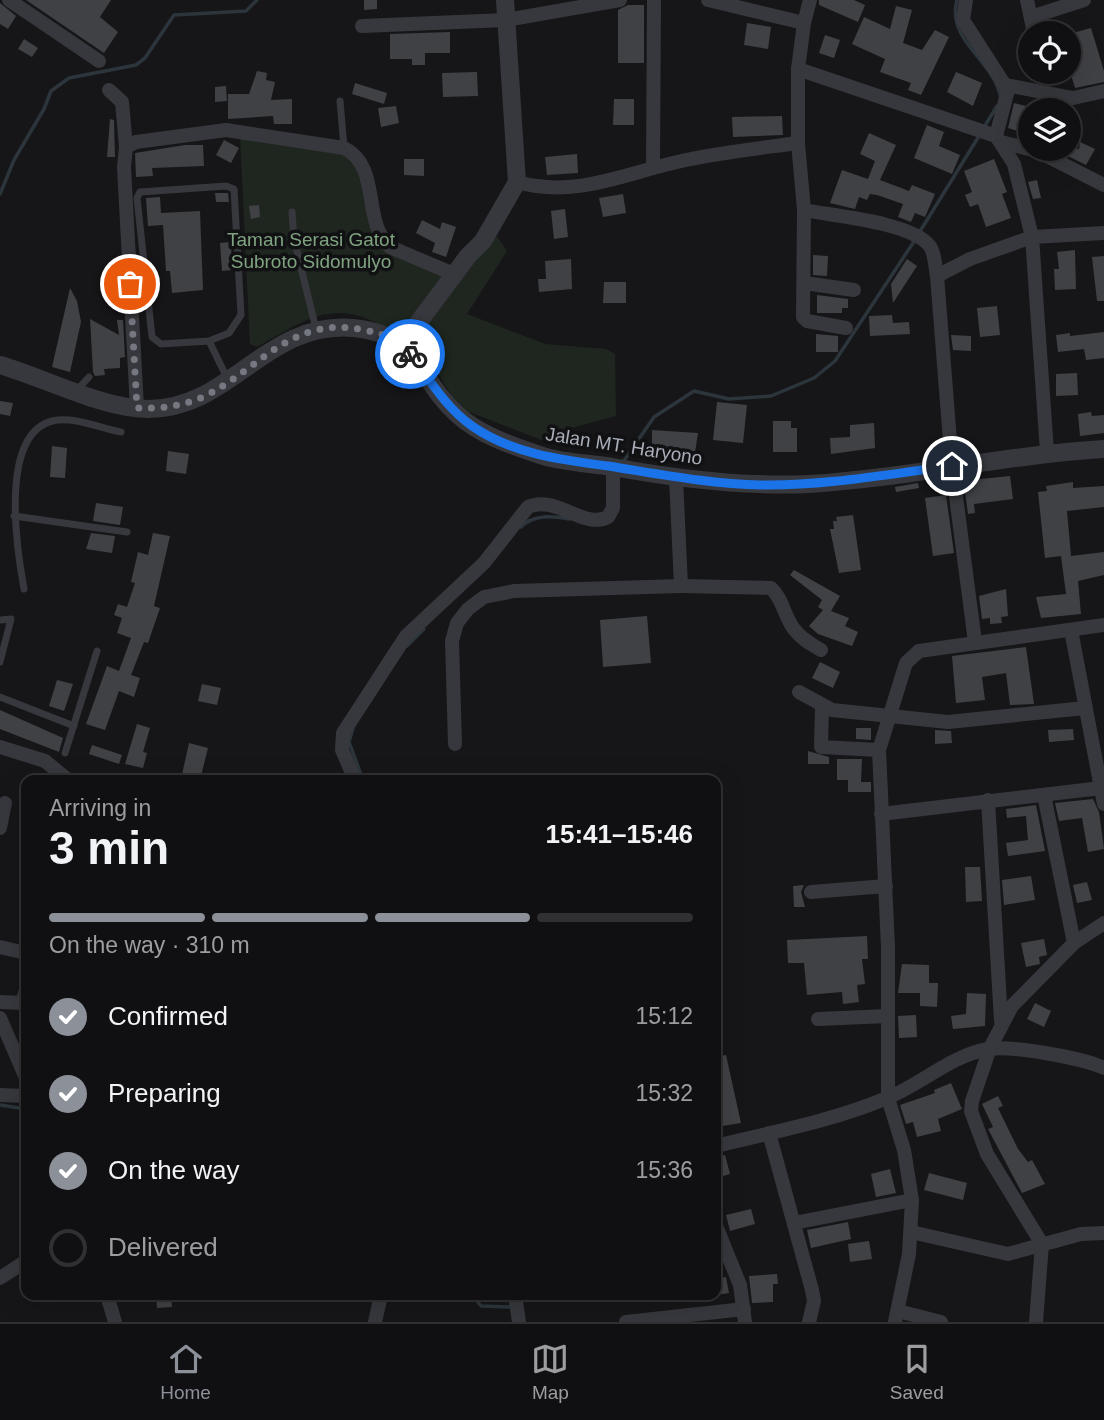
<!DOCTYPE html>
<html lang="en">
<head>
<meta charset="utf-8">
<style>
	:root { --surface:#101012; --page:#19191b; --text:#f1f3f6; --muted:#9c9d9f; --line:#303032; --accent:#8c9099 }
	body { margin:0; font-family:Helvetica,sans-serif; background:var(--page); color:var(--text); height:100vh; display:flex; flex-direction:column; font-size:26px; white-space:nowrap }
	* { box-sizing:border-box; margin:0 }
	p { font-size:23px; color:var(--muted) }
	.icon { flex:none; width:38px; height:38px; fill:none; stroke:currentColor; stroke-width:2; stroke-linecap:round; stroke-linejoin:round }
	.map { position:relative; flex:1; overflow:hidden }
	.side { position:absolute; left:21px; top:775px; width:700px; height:525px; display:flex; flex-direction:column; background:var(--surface); border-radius:14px; box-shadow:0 7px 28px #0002,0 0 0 2px var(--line) }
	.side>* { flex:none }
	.buttons { position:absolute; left:1018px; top:21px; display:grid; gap:14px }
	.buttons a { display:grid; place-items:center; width:63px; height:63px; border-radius:50%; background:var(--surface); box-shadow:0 7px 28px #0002,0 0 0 2px var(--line); font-size:35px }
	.pin { position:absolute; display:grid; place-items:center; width:60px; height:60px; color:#fff; margin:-30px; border:4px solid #fff; border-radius:50%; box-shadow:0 2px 7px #0007 }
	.courier { position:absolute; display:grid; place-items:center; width:70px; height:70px; margin:-35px; border:5px solid #1a73e8; border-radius:50%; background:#fff; color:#222; box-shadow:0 2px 9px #0007 }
	.overview em { font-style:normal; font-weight:700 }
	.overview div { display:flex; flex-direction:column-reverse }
	.overview { display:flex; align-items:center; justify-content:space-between; height:119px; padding:0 28px }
	h1 { font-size:46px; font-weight:700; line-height:52px }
	.bar { display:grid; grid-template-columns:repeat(4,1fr); gap:10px 7px; align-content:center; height:84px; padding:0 28px }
	.bar i { height:9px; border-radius:5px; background:var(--line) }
	.bar .selected { background:var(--accent) }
	.bar p { grid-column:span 4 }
	ol { padding:0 28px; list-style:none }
	li { display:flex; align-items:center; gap:21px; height:77px }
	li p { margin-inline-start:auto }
	li .icon { padding:7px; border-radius:50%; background:var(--accent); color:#fff; stroke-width:4 }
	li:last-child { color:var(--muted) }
	li i { width:38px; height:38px; border:4px solid var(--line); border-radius:50% }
	.dock { display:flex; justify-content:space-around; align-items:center; height:98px; border-top:2px solid var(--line); background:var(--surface); font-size:19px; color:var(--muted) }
	.dock a { display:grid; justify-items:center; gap:4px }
	.dock .selected { color:var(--accent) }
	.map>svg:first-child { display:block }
</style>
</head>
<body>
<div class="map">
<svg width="1104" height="1322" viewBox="0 0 1104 1322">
	<rect width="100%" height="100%" fill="#161618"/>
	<g fill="#1e261f">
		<path d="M240 136 339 150 356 159 373 230 453 274 403 339C340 295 316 313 257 347L250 344Z"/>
		<path d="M497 236 507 251 467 314 545 344 606 349 615 354 616 416 560 431 549 443 464 410 453 398 417 339C432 318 477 242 497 236Z"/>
	</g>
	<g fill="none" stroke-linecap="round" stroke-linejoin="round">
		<g stroke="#2c353c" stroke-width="3.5">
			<path d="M957 0C946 40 993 60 1000 95"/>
			<polyline points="983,129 997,106"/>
			<polyline points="0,194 14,160 44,109 51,91 69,78 136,65 145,58 174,15 246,11 257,0"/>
			<polyline points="919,233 979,136"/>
			<polyline points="623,462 654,417 694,391 729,399 771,396 814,378 835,361 915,240"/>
			<path d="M521 527C534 514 552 516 569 519"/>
			<polyline points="407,646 424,629"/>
			<polyline points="353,728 349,742 363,780"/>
			<polyline points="0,1105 26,1109"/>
			<polyline points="472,1295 481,1306 513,1307"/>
		</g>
	</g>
	<g fill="#404145">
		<polygon points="26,0 111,0 100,17 118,32 104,53"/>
		<polygon points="364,0 377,0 377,9 364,10"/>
		<polygon points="819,0 854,0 865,5 858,22 819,5"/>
		<polygon points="0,3 16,16 8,29 0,24"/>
		<polygon points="628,5 644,5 644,63 618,63 618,10"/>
		<polygon points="896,6 912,10 903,43 922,50 935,30 949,37 921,95 908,90 911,83 880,72 885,59 852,44 864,17 890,29"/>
		<polygon points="747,23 771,27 768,49 744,45"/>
		<polygon points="1091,28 1104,71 1104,82 1075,88 1069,68 1069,34"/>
		<polygon points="450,32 450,53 425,53 425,65 412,65 412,59 390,59 390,34"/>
		<polygon points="825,35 840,40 834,58 819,53"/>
		<polygon points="24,39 38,48 32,57 18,49"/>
		<polygon points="257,71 267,73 266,80 275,82 271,100 292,99 292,124 274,124 273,116 228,119 228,94 249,94"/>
		<polygon points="477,72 478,96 443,97 442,73"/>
		<polygon points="956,72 982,83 973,106 947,92"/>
		<polygon points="355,83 387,93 384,104 352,94"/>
		<polygon points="226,86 227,101 215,102 215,87"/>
		<polygon points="614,99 634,99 634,125 613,125"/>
		<polygon points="1014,103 1026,106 1018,131 1008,128"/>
		<polygon points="1047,103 1068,107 1067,110 1048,110 1050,105"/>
		<polygon points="396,106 399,123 381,127 378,108"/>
		<polygon points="782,116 783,135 733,137 732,117"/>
		<polygon points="110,119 114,120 115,157 107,157"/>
		<polygon points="927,125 944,132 939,146 960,155 952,174 914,158"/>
		<polygon points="869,133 896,145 880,180 909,191 912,185 935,194 925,217 915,213 911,222 898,217 903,204 877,195 870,194 867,200 859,197 855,209 830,203 842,170 868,179 875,161 860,154"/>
		<polygon points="224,140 239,148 231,163 216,155"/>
		<polygon points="1080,142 1095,149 1086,165 1054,149 1079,149"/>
		<polygon points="185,145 203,145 204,166 152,168 153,176 136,177 135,153"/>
		<polygon points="577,154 578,173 547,175 545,157"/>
		<polygon points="404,159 424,159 424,176 404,175"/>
		<polygon points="994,159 1007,192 1002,194 1011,218 986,227 978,204 970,207 965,195 972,192 964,171"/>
		<polygon points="1037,180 1041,198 1033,199 1028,182"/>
		<polygon points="215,193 228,193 229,202 216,202"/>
		<polygon points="623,194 626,213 603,217 599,198"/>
		<polygon points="160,197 161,213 200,211 203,290 172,293 170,271 166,271 163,225 148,226 146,198"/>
		<polygon points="259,205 260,217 251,219 249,206"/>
		<polygon points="565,209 568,237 554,239 551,211"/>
		<polygon points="422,220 440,229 442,222 456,227 446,257 432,252 435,243 416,233"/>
		<polygon points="231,242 232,270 222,271 220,243"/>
		<polygon points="1075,250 1076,289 1055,290 1054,269 1059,269 1057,252"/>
		<polygon points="813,255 828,256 827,276 813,275"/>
		<polygon points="1104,256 1104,301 1097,301 1092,257"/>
		<polygon points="571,259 572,289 539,292 538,279 546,279 545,261"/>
		<polygon points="907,259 917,266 893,303 891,284"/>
		<polygon points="604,282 626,282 626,303 603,303"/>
		<polygon points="70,288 77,301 81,322 70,372 52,367"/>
		<polygon points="817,295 848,299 848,308 842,308 842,313 817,313"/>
		<polygon points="997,306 1000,335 980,337 977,308"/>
		<polygon points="892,315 893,323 909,322 910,334 870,336 869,316"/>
		<polygon points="90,319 119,335 117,320 123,320 125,357 120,358 120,368 104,369 105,375 95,376 93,372"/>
		<polygon points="1104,332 1104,358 1086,360 1084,349 1058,352 1056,335 1070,333 1070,336"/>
		<polygon points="816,334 838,336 838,352 816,352"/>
		<polygon points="951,335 971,336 971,351 953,350"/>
		<polygon points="1077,373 1078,395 1056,396 1056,374"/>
		<polygon points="0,401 13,403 10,416 0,414"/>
		<polygon points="717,402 747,405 743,443 713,440"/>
		<polygon points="1091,412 1092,416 1104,415 1104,433 1080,436 1078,414"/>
		<polygon points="773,421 791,421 791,428 797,428 797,452 773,452"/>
		<polygon points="874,423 875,448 831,454 830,438 850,437 850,425"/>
		<polygon points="652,430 698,433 694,459 652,454"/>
		<polygon points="52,446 67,448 65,478 50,477"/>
		<polygon points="168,451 189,454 186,474 166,471"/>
		<polygon points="1010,476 1013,499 974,504 975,513 968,514 963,478 970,477 971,480"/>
		<polygon points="1073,482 1073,488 1104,486 1104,507 1067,511 1071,556 1104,552 1104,575 1078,581 1081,614 1041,618 1036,597 1066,594 1061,556 1045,558 1038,492 1047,491 1046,486"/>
		<polygon points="918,483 919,488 896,492 895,487"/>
		<polygon points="946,495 954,553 933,556 925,498"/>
		<polygon points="96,503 123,507 120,525 93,521"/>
		<polygon points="853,515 861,570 839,573 830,529 834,529 833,521 837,521 836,517"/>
		<polygon points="91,533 115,536 112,553 86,549"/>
		<polygon points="153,533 170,536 154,606 160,608 148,643 144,642 131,675 140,678 134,697 119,691 105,730 86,724 107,666 119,671 131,638 117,633 122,618 114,615 118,604 127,607 135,583 131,582 138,552 148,555"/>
		<polygon points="794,570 840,596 831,611 849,618 845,626 858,632 852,646 818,634 809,626 823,610 818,607 822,600 790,575"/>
		<polygon points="1006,589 1008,616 1001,617 1002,623 990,624 990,618 982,619 979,596"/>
		<polygon points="647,616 651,663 603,667 600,620"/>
		<polygon points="1026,647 1034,704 1010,705 1006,673 982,677 985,700 956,703 952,656"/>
		<polygon points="820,662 840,672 833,688 812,678"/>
		<polygon points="57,680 73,684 64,711 49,706"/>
		<polygon points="202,684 221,688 217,705 198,701"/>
		<polygon points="0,710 63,738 59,752 0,729"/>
		<polygon points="137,724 150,728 143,752 147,753 143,768 125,764"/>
		<polygon points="856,728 871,728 871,740 856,739"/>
		<polygon points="1073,729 1074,740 1049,742 1048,730"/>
		<polygon points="935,730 951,731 952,743 935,744"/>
		<polygon points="189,743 208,748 200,780 181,779"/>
		<polygon points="92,745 122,755 119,764 89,754"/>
		<polygon points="808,751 829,757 829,764 808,764"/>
		<polygon points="837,759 862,759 861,782 871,782 871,792 848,792 848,780 837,780"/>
		<polygon points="1093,799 1099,812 1104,849 1088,852 1082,818 1059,821 1055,803"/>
		<polygon points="1036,805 1045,851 1008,856 1006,843 1028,840 1026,816 1007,818 1006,809"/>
		<polygon points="965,867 980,867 982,901 966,902"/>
		<polygon points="1031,876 1035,900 1004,905 1002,880"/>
		<polygon points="1087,882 1092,900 1077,903 1073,885"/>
		<polygon points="804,885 801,892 805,907 794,907 793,886"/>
		<polygon points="867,936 868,959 862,959 865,984 857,985 859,1002 843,1004 842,992 807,995 804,963 788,963 787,940"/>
		<polygon points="1044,939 1047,955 1039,957 1040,964 1026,967 1021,943"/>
		<polygon points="902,964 929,965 929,983 938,983 937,1007 920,1006 920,993 898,993"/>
		<polygon points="967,993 986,994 985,1026 953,1029 951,1016 966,1014"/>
		<polygon points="1035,1003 1051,1011 1044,1027 1027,1019"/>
		<polygon points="916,1015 917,1037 899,1038 898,1016"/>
		<polygon points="726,1055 741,1123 716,1127 716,1057"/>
		<polygon points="951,1083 962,1109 938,1119 941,1131 917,1137 913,1122 906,1124 900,1105 935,1093 934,1090"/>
		<polygon points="998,1096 1003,1106 998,1108 1018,1149 1028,1162 1032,1160 1045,1184 1022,1193 988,1129 993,1127 982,1104"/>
		<polygon points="725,1155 730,1174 716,1178 716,1157"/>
		<polygon points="890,1169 896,1193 876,1197 871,1174"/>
		<polygon points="929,1173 967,1183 963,1200 924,1190"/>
		<polygon points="751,1209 755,1224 730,1231 726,1215"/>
		<polygon points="848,1222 851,1239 811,1248 807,1230"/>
		<polygon points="869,1241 872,1259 850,1262 848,1244"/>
		<polygon points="777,1274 778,1284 773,1284 773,1302 752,1303 749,1276"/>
		<polygon points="726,1277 729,1293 716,1295 716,1279"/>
		<polygon points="156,1295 171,1295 172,1307 157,1308"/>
	</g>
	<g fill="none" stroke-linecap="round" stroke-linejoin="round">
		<g stroke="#37383d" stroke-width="7">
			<polyline points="340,101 344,148"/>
			<polyline points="292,212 294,239 316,329"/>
			<polyline points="209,341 229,333 241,315 234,189 226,186 140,192 137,198 152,337 161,344 209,341 228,380"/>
			<polyline points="77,390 89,377"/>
			<polyline points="14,516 127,532"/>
			<path d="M24 589C16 545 0 435 52 421 74 416 100 428 121 432"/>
			<polyline points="0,620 11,619 0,662"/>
			<polyline points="0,697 74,726"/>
			<polyline points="65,753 97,651"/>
		</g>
		<g stroke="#37383d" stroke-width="14">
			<polyline points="9,0 99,61"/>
			<polyline points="708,0 804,23"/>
			<polyline points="810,0 804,23 798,69 996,136 1014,164 1032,237 1047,452"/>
			<polyline points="966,0 963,20 1008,90 996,136"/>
			<polyline points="1027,0 1034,33"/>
			<polyline points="1031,17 1084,0"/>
			<polyline points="362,26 506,20 620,0"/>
			<polyline points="798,69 798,143 804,210 803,317 807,321 846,328"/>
			<polyline points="1006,85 1073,98 1104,91"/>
			<polyline points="109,90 122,102 126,147"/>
			<polyline points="1001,142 1037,151 1104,185"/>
			<polyline points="653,168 654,0"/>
			<path d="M517 182C577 199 627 172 686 160 723 152 761 148 798 143"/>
			<path d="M804 210C834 216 909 222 929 245 935 252 935 267 937 276"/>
			<polyline points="804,283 854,290"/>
			<path d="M137 408 124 167 126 147 136 142 226 130 344 148C382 167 361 221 390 247L456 275"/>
			<path d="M681 586 771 588C783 599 784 616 794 629 801 639 811 644 821 650"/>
			<polyline points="1071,630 1104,804"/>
			<polyline points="975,642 952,466 937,276 970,259 1032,237 1104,233"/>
			<polyline points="799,692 832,710 948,722 1085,708"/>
			<polyline points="822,707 821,747 879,750"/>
			<polyline points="455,744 452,641 457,623 468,609 484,597 514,591 681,586 676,478"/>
			<polyline points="0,747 45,761 68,780"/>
			<path d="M355 780 342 750 343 733 406 636 484 563 528 507C555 494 584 530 608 517L613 508V467"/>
			<polyline points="1044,795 1074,943"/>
			<polyline points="988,800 1001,1021"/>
			<polyline points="881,814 1101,788"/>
			<polyline points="0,828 5,803"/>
			<polyline points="811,892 886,886"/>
			<polyline points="0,947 26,953"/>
			<polyline points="0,1002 22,1003 26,990"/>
			<polyline points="0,1018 26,1078"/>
			<polyline points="818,1019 888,1016"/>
			<polyline points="0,1095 26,1096"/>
			<polyline points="769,1133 812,1290 814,1301 809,1322"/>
			<path d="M716 1146C773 1132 832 1121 887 1098 920 1085 952 1055 988 1049 1011 1045 1083 1058 1104 1068"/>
			<polyline points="794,1223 912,1200"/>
			<polyline points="716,1226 740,1285 745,1322"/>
			<polyline points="911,1232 1008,1254 1081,1234 1104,1233"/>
			<polyline points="0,1278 26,1261"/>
			<polyline points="107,1295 115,1322"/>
			<polyline points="515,1295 519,1322"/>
			<polyline points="898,1311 941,1322"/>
			<polyline points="375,1322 381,1295"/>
			<polyline points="626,1322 744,1309"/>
			<polyline points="895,1322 909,1254 912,1200 904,1150 888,1098 888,947 879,750 906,663 919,651 1104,625"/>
			<polyline points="1036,1322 1042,1244 987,1154 971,1111 972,1101 990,1048 1012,1006 1074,943 1104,923"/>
		</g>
		<g stroke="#37383d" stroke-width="18">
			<polyline points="403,343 468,256 483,241 517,182 505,0"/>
			<path d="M0 365C45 378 103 409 148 409 231 409 265 321 353 328 420 334 416 378 458 415 481 436 514 446 543 456 565 463 590 463 613 467 678 479 743 487 809 484 907 478 1005 455 1104 449"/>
		</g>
	</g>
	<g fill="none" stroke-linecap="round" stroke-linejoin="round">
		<path stroke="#757880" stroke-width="7" stroke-dasharray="0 12.6" d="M130 284 137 408C160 409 184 406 205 396 264 366 293 313 369 331 386 335 400 340 410 354"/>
		<path stroke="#1a73e8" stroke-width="9" d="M410 354C429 379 446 408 472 426 512 454 562 460 608 466 659 474 709 484 761 485 825 486 889 474 952 466"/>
	</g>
	<g text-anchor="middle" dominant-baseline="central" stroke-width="7" stroke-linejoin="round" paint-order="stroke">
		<g font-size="19" fill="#7fa381" stroke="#111113">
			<text x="311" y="239">Taman Serasi Gatot<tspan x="311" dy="22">Subroto Sidomulyo</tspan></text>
		</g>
		<g font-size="19" fill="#a8adb8" stroke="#111113">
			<text transform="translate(624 446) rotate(9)">Jalan MT. Haryono</text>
		</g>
	</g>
</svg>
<div class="buttons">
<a><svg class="icon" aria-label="locate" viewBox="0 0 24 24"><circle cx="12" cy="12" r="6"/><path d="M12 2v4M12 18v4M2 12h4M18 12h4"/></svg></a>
<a><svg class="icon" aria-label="layers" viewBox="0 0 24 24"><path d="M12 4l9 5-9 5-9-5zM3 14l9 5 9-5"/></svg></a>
</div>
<div class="pin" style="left:130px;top:284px;background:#ea580c"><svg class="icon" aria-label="bag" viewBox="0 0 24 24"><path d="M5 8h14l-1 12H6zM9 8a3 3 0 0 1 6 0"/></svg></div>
<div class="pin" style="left:952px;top:466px;background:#1f2937"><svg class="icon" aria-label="home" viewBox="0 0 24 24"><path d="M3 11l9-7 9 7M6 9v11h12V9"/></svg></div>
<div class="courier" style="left:410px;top:354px"><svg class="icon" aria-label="bike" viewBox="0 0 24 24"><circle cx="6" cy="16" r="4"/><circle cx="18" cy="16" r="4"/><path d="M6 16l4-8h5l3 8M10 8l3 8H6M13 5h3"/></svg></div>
<section class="side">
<div class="overview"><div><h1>3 min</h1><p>Arriving in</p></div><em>15:41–15:46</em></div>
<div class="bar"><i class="selected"></i><i class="selected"></i><i class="selected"></i><i></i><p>On the way · 310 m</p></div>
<ol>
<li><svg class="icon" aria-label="check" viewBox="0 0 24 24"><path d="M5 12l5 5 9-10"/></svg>Confirmed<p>15:12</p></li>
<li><svg class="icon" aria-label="check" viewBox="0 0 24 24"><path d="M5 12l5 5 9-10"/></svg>Preparing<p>15:32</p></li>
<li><svg class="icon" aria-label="check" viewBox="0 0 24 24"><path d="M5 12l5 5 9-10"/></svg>On the way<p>15:36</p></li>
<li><i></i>Delivered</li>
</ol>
</section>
</div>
<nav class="dock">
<a class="selected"><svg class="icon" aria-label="home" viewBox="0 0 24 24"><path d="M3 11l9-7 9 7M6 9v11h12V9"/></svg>Home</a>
<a><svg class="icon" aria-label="map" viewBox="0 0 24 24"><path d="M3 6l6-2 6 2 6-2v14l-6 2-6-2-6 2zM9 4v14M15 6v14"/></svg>Map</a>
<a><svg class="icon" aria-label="saved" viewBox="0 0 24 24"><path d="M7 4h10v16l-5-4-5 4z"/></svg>Saved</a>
</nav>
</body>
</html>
